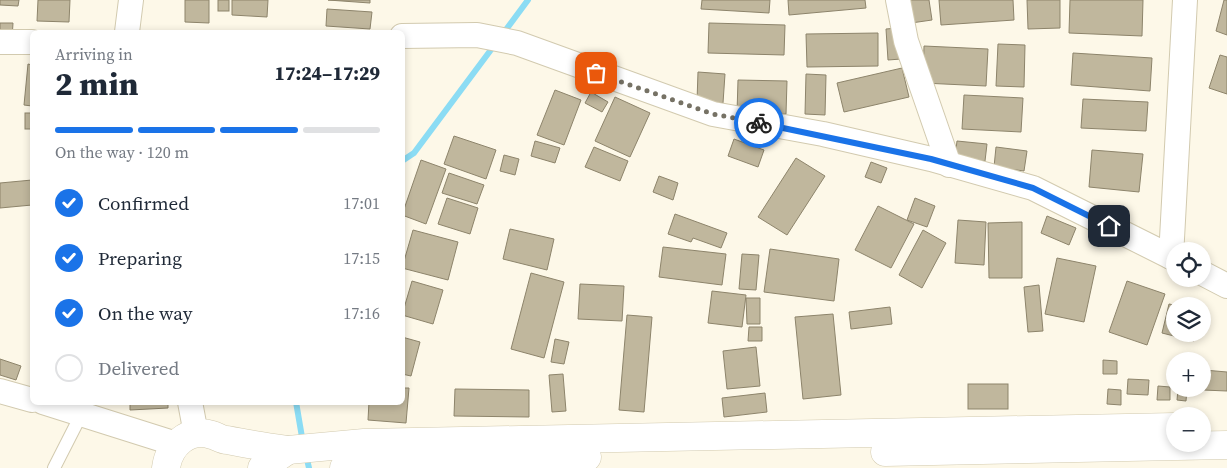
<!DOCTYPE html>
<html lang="en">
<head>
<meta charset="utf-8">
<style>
	:root { --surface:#fff; --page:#f6f6f7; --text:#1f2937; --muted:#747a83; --line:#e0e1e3; --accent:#1a73e8 }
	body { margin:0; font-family:"Source Serif 4",serif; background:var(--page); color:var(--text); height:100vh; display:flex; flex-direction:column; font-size:19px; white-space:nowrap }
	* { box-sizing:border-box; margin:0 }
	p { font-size:16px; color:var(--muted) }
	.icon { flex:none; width:28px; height:28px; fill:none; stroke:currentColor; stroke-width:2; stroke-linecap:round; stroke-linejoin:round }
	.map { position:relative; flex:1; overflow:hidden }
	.details { position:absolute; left:30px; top:30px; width:375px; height:375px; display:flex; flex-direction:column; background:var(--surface); border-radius:8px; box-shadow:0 2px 8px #0003 }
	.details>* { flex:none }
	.buttons { position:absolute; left:1166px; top:242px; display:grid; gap:10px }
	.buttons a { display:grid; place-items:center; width:45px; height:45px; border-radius:50%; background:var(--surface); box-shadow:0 2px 8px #0003; font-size:25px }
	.pin { position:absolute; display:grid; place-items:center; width:42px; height:42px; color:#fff; margin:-21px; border-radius:10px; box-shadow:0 2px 8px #0006 }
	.courier { position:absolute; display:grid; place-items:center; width:50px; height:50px; margin:-25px; border:4px solid #1a73e8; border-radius:50%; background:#fff; color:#222; box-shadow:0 1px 6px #0007 }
	.summary em { font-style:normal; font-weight:800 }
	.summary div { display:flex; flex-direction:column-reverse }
	.summary { display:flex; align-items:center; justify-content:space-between; height:85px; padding:0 25px }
	h1 { font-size:32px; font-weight:800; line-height:38px }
	.bar { display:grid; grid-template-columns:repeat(4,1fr); gap:8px 5px; align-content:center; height:60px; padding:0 25px }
	.bar i { height:6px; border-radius:4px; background:var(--line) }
	.bar .current { background:var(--accent) }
	.bar p { grid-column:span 4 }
	ol { padding:0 25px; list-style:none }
	li { display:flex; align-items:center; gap:15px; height:55px }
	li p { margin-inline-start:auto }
	li .icon { padding:5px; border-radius:50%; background:var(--accent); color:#fff; stroke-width:4 }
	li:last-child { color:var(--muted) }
	li i { width:28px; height:28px; border:2px solid var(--line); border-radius:50% }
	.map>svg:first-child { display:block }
</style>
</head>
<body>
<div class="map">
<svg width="1227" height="468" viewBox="0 0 1227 468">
	<rect width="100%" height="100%" fill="#fdf8e8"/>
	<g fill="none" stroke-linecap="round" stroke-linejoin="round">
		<g stroke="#8bdcf4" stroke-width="6">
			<polyline points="502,35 528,0"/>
			<polyline points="402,161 414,153 496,43"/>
			<polyline points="296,402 303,443"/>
			<polyline points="306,455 309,468"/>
		</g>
	</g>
	<g fill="#c0b79d" stroke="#8d846b">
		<polygon points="0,0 19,0 18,6 0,5"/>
		<polygon points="38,0 70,0 69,22 37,21"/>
		<polygon points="185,0 209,0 209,23 185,22"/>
		<rect x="218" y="0" width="11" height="11"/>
		<polygon points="232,0 268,0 267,17 232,15"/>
		<polygon points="328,0 370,0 370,3"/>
		<polygon points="702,0 770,0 769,13 701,9"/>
		<polygon points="788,0 865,0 866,8 789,15"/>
		<polygon points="908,0 929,0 932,20 911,23"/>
		<polygon points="939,0 1013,0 1014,20 941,25"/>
		<polygon points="1027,0 1060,0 1060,28 1028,29"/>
		<polygon points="1070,0 1143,0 1142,36 1069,33"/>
		<polygon points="1224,0 1227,0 1227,35 1216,31"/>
		<polygon points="327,9 372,12 370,29 326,26"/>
		<polygon points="0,23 13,23 12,39 0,38"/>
		<polygon points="709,23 785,25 784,55 708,53"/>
		<polygon points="898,28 901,59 888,60 886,29"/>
		<polygon points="878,33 878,66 807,67 806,34"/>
		<polygon points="998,44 1025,45 1024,87 996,86"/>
		<polygon points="924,46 988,49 986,86 923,83"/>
		<polygon points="1073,53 1152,58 1150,91 1071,85"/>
		<polygon points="1220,55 1227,57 1227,94 1209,88"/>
		<polygon points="28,64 32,65 32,106 24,105"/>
		<polygon points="902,68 909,97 844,112 837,83"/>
		<polygon points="698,72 725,74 723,103 697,101"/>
		<polygon points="806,74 826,75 825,115 805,114"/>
		<polygon points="738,80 787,81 786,114 737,113"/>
		<polygon points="555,90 581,100 564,145 537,135"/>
		<polygon points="591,92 608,102 602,112 585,103"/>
		<polygon points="964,95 1023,98 1021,132 962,129"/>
		<polygon points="615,97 650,113 630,157 595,141"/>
		<polygon points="1083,99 1148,102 1146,131 1081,128"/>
		<rect x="25" y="113" width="7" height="16"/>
		<polygon points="454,136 496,150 486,179 444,164"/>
		<polygon points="734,139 764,150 758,167 728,156"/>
		<polygon points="535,141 560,148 555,163 531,156"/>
		<polygon points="957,141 987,144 985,161 955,157"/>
		<polygon points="594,147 628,161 620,181 585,167"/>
		<polygon points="996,147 1027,151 1024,171 994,167"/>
		<polygon points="1092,150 1143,154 1139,192 1089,187"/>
		<polygon points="504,155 519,159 515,175 500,171"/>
		<polygon points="796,158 825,176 787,235 758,217"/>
		<polygon points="421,160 446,169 426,224 402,215"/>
		<polygon points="871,162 887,168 881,183 865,177"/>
		<polygon points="449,173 484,185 477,204 442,193"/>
		<polygon points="659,176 678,183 673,200 653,192"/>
		<polygon points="32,180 32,205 0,208 0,183"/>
		<polygon points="447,198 478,208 470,234 438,224"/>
		<polygon points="915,198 935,206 927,227 907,220"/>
		<polygon points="878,206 914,224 891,268 855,250"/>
		<polygon points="675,214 727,233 721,248 693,238 691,242 668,234"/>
		<polygon points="1047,216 1076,228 1069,245 1041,233"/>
		<polygon points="958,220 986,222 984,265 955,263"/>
		<polygon points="1022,222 1022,278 989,278 988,223"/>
		<polygon points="510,229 554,239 547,270 503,259"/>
		<polygon points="413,230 458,242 448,280 402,268"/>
		<polygon points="923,230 946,243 922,288 899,275"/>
		<polygon points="663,247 726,254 722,285 659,277"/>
		<polygon points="770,249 839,259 834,301 764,292"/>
		<polygon points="742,254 759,255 756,290 739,289"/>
		<polygon points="1057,258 1096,266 1084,322 1045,314"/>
		<polygon points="531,273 564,282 544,358 511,349"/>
		<polygon points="412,281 443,290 433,324 402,315"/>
		<polygon points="1127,281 1165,294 1147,345 1109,332"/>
		<polygon points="580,284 624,286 622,321 578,319"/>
		<polygon points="1039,285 1043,331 1028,332 1024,287"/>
		<polygon points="712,291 746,295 742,327 708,323"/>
		<polygon points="746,298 760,298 760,324 747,324"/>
		<polygon points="1169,304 1179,306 1175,306 1175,334 1196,334 1194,341 1162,333"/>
		<polygon points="890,307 892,324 851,329 849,312"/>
		<polygon points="833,314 841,395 803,399 795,317"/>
		<polygon points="627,315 652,317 644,412 619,410"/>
		<polygon points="749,327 762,327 762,341 748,341"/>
		<polygon points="402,337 420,342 411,376 402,374"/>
		<polygon points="555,339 569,342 564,364 551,362"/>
		<polygon points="756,347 760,386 727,389 723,351"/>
		<polygon points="0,359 21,366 16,380 0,375"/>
		<polygon points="1103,360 1117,361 1117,374 1103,374"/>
		<polygon points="1204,370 1227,372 1227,391 1203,390"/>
		<polygon points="563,374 566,411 552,412 549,375"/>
		<polygon points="1128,379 1149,380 1148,395 1127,394"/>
		<rect x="968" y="384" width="40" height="25"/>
		<polygon points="1158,386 1170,387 1170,400 1157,400"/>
		<polygon points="402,388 409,388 406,423 368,420 369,402 402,402"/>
		<polygon points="455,389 529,390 529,417 454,416"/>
		<polygon points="1108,389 1121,390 1121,405 1107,404"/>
		<polygon points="1178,389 1187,389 1186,401 1177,400"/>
		<polygon points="765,393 767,412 724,417 722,398"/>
		<polygon points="130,402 168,402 168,408 130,410"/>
	</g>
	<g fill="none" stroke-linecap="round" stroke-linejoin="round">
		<defs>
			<polyline id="service" points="54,468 82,413"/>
			<g id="minor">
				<polyline points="898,0 906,41 949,165"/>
				<polyline points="127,32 131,0"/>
				<polyline points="402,36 477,35 517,43 713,114 823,134 931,159 1033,188 1175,259"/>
				<polyline points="0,42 32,42"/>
				<polyline points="1171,257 1185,0"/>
				<polyline points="1202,273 1227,286"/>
				<polyline points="0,391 32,400"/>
				<polyline points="43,402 176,444"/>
				<polyline points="190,402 196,434"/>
			</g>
			<g id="tertiary">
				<polyline points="288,450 364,443 1175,427"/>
				<polyline points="885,452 1227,445"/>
				<path d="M166 468C169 445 189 427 212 435 217 436 221 440 227 440 247 444 267 447 288 450L262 468"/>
				<polyline points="344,468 587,457"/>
			</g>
		</defs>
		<use href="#service" stroke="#d2caaf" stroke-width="14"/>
		<use href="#minor" stroke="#d2caaf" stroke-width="26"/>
		<use href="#tertiary" stroke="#d2caaf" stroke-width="29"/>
		<use href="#service" stroke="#fff" stroke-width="12"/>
		<use href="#minor" stroke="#fff" stroke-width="24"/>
		<use href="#tertiary" stroke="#fff" stroke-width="28"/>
	</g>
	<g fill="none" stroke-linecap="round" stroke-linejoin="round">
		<polyline stroke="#767265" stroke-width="5" stroke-dasharray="0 9" points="596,73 713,114 759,123"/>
		<polyline stroke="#1a73e8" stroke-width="6" points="759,123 931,159 1033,188 1109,226"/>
	</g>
</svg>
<div class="buttons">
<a><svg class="icon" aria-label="locate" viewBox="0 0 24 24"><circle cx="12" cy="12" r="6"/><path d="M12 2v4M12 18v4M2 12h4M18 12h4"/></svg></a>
<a><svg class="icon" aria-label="layers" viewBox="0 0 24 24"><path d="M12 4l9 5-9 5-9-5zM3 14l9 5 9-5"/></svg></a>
<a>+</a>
<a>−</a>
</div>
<div class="pin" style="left:596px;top:73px;background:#ea580c"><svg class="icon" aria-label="bag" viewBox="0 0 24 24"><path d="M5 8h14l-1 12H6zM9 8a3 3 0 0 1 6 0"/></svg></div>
<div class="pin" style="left:1109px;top:226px;background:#1f2937"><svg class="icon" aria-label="home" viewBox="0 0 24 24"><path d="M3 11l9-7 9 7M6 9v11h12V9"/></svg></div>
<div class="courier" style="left:759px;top:123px"><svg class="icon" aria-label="bike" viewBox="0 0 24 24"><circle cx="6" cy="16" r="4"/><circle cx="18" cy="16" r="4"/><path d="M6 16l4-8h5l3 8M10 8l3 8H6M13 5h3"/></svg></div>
<section class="details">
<div class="summary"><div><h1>2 min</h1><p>Arriving in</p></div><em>17:24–17:29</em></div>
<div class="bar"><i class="current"></i><i class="current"></i><i class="current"></i><i></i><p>On the way · 120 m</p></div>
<ol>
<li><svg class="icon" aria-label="check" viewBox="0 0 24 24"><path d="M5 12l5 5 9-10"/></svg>Confirmed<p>17:01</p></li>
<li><svg class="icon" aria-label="check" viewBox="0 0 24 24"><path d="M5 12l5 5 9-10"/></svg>Preparing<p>17:15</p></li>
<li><svg class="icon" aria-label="check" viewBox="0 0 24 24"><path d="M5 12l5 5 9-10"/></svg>On the way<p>17:16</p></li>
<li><i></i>Delivered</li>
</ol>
</section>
</div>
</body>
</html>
